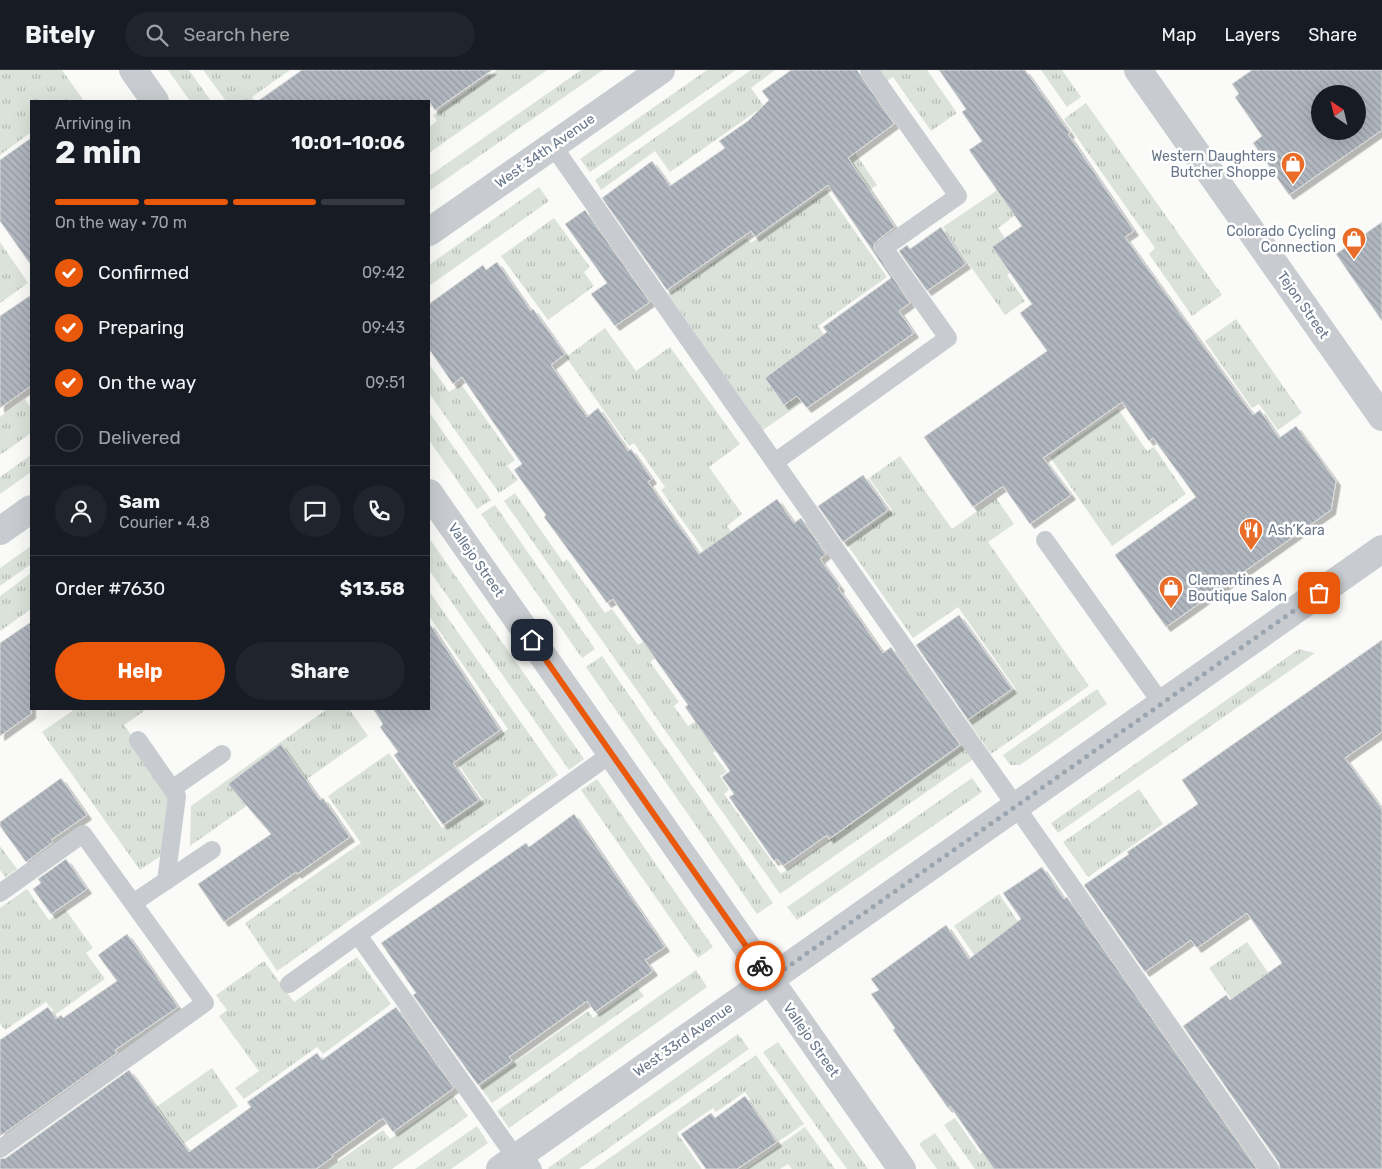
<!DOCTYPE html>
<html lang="en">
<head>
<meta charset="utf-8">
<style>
	:root { --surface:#171b24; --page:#20242c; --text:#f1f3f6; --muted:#9ea1a6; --line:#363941; --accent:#ea580c }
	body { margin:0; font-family:Rubik,sans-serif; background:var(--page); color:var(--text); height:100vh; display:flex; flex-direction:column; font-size:19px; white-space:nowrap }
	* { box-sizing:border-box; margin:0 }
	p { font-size:16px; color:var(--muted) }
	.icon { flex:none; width:28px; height:28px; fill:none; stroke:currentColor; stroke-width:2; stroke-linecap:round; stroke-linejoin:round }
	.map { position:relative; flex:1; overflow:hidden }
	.sheet { position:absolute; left:30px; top:30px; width:400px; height:610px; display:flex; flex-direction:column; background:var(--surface); border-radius:0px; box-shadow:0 5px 20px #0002 }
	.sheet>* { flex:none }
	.needle { width:32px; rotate:325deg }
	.buttons { position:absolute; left:1311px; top:15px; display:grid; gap:10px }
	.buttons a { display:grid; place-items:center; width:55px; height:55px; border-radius:50%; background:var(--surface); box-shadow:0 5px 20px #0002; font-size:25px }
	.pin { position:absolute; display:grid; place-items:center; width:42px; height:42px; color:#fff; margin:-21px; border-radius:10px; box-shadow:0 2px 8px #0006 }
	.courier { position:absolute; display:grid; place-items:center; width:50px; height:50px; margin:-25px; border:4px solid #ea580c; border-radius:50%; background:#fff; color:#222; box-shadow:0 1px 6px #0007 }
	.headline em { font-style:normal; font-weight:700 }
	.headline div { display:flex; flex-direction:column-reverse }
	.headline { display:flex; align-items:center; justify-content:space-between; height:85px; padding:0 25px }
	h1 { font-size:32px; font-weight:700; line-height:38px }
	.bar { display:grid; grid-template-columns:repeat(4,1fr); gap:8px 5px; align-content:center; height:60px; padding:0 25px }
	.bar i { height:6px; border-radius:4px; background:var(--line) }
	.bar .on { background:var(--accent) }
	.bar p { grid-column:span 4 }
	.line { display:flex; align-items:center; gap:12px; padding:0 25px; border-top:1px solid var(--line) }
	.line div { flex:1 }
	.round { display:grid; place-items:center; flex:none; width:52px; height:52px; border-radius:26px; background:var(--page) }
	ol { padding:0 25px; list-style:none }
	li { display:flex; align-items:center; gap:15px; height:55px }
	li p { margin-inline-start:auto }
	li .icon { padding:5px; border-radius:50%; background:var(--accent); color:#fff; stroke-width:4 }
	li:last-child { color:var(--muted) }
	li i { width:28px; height:28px; border:2px solid var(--line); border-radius:50% }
	.button { display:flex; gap:10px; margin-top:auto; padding:10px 25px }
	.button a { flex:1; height:58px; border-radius:30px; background:var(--accent); color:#fff; font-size:20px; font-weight:700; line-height:58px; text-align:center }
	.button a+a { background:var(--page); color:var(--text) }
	header { display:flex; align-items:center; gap:30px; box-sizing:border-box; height:70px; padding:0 25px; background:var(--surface); border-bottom:1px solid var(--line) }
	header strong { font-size:24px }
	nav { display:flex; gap:28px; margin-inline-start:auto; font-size:18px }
	.search { width:350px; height:45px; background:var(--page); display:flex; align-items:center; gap:12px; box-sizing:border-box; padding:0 18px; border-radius:28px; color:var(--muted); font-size:19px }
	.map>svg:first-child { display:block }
</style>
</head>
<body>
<header>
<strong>Bitely</strong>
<div class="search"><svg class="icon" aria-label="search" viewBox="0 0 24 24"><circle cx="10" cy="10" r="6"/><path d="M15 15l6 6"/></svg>Search here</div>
<nav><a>Map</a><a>Layers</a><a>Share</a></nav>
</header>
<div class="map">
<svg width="1382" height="1099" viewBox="0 0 1382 1099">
	<defs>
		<pattern id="grass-tufts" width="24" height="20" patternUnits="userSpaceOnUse" patternTransform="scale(1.25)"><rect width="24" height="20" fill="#dbe2d9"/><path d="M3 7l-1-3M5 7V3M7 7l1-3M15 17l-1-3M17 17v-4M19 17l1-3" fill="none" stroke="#b5bcb6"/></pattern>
		<pattern id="building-back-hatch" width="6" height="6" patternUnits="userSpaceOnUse" patternTransform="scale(1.25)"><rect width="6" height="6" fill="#b1b7bf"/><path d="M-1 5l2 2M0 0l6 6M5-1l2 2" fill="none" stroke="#949aa1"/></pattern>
		<filter id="shadow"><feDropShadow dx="4.5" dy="4.5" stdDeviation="0" flood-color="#0004"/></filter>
	</defs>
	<rect width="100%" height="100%" fill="#fafaf8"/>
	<g fill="url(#grass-tufts)">
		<polygon points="0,0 62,0 84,31 31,31 31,65 30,63 0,85"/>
		<polygon points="168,0 189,0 211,31 190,31"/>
		<polygon points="203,0 290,0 252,27 255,31 226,31"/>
		<polygon points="497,0 547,0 429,83 429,57 437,51 433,45"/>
		<polygon points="581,0 603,0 429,121 429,106"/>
		<polygon points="707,0 736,0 590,102 580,89"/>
		<polygon points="751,0 775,0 751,18 764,36 670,102 655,81 601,120 595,110"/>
		<polygon points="862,0 927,0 957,43 931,61 893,7 875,19"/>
		<polygon points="1041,0 1062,0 1081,27 1067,37"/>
		<polygon points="1086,33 1222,225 1192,246 1149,184 1155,178 1064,49"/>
		<polygon points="847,71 877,115 843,138 813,95"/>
		<polygon points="539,117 549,131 429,216 429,195"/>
		<polygon points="999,119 1017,144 998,158 1023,194 1007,205 1025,231 1005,245 943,157"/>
		<polygon points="826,120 887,207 818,256 849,300 763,360 668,224 747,168 751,173"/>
		<polygon points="554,148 590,197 584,202 594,216 548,250 501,186"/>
		<polygon points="0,172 28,213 0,233"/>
		<polygon points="1236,249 1302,343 1278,360 1259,334 1252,338 1205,271"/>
		<polygon points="605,258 636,301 670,277 740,374 709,397 742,444 727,456 833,605 806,625 661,420 665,417 634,373 629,376 566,287"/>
		<polygon points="429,294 449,322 461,314 515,390 507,396 518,410 499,423 429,323"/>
		<polygon points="25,329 31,338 31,363 0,385 0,347"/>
		<polygon points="1118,339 1147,381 1154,377 1186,424 1112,476 1050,387"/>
		<polygon points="429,342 491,430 477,439 429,370"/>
		<polygon points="31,385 31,402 0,424 0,407"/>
		<polygon points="900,386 952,459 996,428 1014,454 988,472 1089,616 991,684 966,648 990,631 994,636 1016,619 958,537 913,568 846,473 892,440 869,408"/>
		<polygon points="515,423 563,492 567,489 605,543 612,539 638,575 664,557 676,574 650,592 679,632 674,636 688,656 698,650 718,679 713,683 727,702 720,706 729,720 724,724 781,804 965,674 975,688 780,824 504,431"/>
		<polygon points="495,435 595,579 582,588 481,444"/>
		<polygon points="429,468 584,689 569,700 429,500"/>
		<polygon points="31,476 31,494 0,516 0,498"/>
		<polygon points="31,503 31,539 0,561 0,526"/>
		<polygon points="429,521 558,705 277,901 245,853 361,773 328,726 389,683 442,758 483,730 458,694 508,659 429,546"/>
		<polygon points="1299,579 1315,583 1058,763 1051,753"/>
		<polygon points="602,586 773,833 757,844 586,597"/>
		<polygon points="1097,619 1107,634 1020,695 1010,695 1003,685"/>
		<polygon points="75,639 147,639 124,655 173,725 165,783 140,800 42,662"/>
		<polygon points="327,639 349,639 368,666 290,721 282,711 190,776 191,736"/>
		<polygon points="972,708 982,722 797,850 787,837"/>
		<polygon points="597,709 713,877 698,888 581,720"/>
		<polygon points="1139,719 1163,754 1088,807 1063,772"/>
		<polygon points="0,776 17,799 5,807 0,800"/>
		<polygon points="27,819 49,850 65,839 93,878 86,883 105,909 56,944 46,932 5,960 0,953 0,838"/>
		<polygon points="999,824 1033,873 1013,941 954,856"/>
		<polygon points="1247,872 1292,937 1282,1001 1209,898"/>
		<polygon points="357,887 391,934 323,984 317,977 244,1029 235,1018 259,1001 219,946 227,940 216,925 264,891 294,932"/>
		<polygon points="696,900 707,917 509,1058 497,1041"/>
		<polygon points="637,917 644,926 492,1033 480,1017 588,941 593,948"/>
		<polygon points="738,964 749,979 579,1099 549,1099 548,1098"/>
		<polygon points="778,972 868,1099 847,1099 763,982"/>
		<polygon points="756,985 804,1054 779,1071 745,1022 716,1042 713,1038 677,1063 702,1099 594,1099"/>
		<polygon points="212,998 238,1036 147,1099 90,1099 139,1049"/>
		<polygon points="453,1025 468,1046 392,1099 327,1099 383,1060 390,1069"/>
		<polygon points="955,1048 980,1084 989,1077 1005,1099 975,1099 944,1055"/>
		<polygon points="477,1056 488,1073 451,1099 415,1099"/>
		<polygon points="805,1057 835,1099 792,1099 788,1094 780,1099 746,1099"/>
		<polygon points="935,1063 960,1099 937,1099 919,1074"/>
	</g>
	<g fill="url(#building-back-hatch)" stroke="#dcdcda" fill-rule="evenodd" filter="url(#shadow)">
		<polygon points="302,0 492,0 435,40 429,31 258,31"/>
		<polygon points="791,0 857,0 894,54 848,88 895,157 878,170 874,174 874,179 910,233 899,241 914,263 807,338 797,326 784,335 765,308 827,262 823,257 891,208 828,115 755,167 751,161 667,220 602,128 652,91 670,116 725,78 719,71 748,51 769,30 762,21"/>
		<polygon points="939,0 1025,0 1070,63 1068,64 1134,161 1125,167 1253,345 1260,340 1279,368 1296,356 1336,411 1331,440 1166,557 1115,485 1196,427 1153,368 1149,371 1122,332 1043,388 1071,425 1030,454 1003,416 973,437 924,367 1047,281 1020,243 1032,234 992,177 1022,156 969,80 982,71 962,42 966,39"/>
		<path d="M1252 0H1382V60L1289 125 1253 73 1262 66 1235 27 1239 24 1232 14ZM1320 24H1358V61H1320Z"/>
		<polygon points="31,68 31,195 0,151 0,90"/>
		<polygon points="585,140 650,232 615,256 591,224 607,213 565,154"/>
		<polygon points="1382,152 1382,251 1336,184"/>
		<polygon points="941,157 966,194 927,221 899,181 907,175 910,179"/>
		<polygon points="497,192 531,241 533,239 565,284 551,295 587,347 598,338 628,381 631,379 652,409 648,412 699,484 777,429 794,453 801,448 826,484 820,489 840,517 838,518 883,583 891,577 960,675 829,769 827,765 783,796 777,789 774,791 729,727 734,724 722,707 730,701 685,637 688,635 613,529 607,533 544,447 546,445 514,400 522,394 462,307 453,314 429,279 429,234 483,195 486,200"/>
		<polygon points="31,225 31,316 0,338 0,246"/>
		<polygon points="863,405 888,440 843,472 818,436"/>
		<polygon points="959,545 1012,619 968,650 916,575"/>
		<polygon points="31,552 31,644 0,666 0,573"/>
		<polygon points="429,553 500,660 453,693 479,730 443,755 394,685 398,682 380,657 383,654 373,639 429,639"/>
		<polygon points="1382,570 1382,662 1345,688 1382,739 1382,1099 1280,1099 1279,1093 1183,956 1226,925 1230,930 1282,893 1247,843 1197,878 1191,870 1145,902 1084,815 1129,784 1127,782 1198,734 1182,710"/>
		<polygon points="281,674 320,730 323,728 350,767 297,804 296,802 224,852 198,814 271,764 228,714"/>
		<polygon points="61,708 87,745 51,770 53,772 26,792 0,756 0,752"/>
		<polygon points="574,744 665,877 645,890 653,901 595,942 587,931 509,987 512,991 478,1015 413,925 416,923 381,873 526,773 529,777"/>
		<polygon points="66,789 87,819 51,844 33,819 41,813 38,809"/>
		<polygon points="1042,797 1064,829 1067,827 1257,1099 994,1099 950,1036 948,1038 893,960 895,958 871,924 879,920 871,909 946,855 969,889 1021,849 1003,823"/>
		<polygon points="127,864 178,937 115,980 117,983 0,1066 0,970 48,937 56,949 61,945 63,948 117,911 98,885"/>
		<polygon points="396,937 454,1018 393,1062 383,1048 332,1085 333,1087 316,1099 0,1099 0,1089 6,1088 129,1000 189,1082 251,1037 247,1032 317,983 322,990"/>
		<polygon points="745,1026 777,1072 737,1099 706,1099 681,1064 711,1043 715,1048"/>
	</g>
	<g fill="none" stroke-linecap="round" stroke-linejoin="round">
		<g stroke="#c8cbcf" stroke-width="18">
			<polyline points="553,76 1270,1099"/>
			<polyline points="775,392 948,268 884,178 958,126 869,0"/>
			<polyline points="1045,470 1162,634"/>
			<polyline points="138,670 177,726 166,811"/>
			<polyline points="172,719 222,684"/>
			<polyline points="0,823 83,764 205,933 0,1079"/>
			<polyline points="133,833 212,780"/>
			<polyline points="358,865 516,1088"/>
			<polyline points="289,914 611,684"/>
			<polyline points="522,1083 533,1099"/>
		</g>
		<g stroke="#c8cbcf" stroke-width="28">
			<polyline points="133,0 155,31"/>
			<polyline points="429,162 661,0"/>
			<polyline points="429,423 902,1099"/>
			<polyline points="0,461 31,439"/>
			<polyline points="500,1099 1382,479"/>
		</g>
		<polyline stroke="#c8cbcf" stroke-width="28" points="1138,0 1382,347"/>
	</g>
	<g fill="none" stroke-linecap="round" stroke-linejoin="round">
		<polyline stroke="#9ba5b0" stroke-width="5" stroke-dasharray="0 9" points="760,896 769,910 1319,523"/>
		<polyline stroke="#ea580c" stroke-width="6" points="532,570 760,896"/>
	</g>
	<defs>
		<symbol id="shop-pin" viewBox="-11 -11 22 30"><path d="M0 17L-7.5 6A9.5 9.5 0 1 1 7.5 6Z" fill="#e96d28" stroke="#fff"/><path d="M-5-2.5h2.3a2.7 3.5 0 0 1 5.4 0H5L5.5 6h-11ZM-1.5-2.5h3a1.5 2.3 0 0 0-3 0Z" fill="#fff"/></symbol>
		<symbol id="restaurant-pin" viewBox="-11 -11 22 30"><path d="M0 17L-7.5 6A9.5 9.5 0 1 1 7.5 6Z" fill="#e96d28" stroke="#fff"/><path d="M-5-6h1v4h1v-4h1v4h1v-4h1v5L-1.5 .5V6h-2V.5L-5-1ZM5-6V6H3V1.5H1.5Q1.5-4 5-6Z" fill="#fff"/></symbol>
	</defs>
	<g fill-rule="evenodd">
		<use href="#shop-pin" x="1279" y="80" width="28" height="38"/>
		<use href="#shop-pin" x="1340" y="155" width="28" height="38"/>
		<use href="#restaurant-pin" x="1237" y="446" width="28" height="38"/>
		<use href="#shop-pin" x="1157" y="504" width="28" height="38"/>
	</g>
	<g text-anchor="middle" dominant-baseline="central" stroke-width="5" stroke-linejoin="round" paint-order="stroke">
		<g font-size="14" fill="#68778a" stroke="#fff">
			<text transform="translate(545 81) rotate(-35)">West 34th Avenue</text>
			<text transform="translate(1303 235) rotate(55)">Tejon Street</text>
			<text transform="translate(476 490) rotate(55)">Vallejo Street</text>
			<text transform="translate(683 970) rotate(-35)">West 33rd Avenue</text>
			<text transform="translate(811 970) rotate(55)">Vallejo Street</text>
		</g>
		<g font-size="14" fill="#68778a" stroke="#fff" text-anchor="end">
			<text x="1276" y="86">Western Daughters<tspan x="1276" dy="16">Butcher Shoppe</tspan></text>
			<text x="1336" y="161">Colorado Cycling<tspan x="1336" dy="16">Connection</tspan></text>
			<text x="1268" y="460" text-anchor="start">Ash’Kara</text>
			<text x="1188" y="510" text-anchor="start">Clementines A<tspan x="1188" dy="16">Boutique Salon</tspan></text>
		</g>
	</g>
</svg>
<div class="buttons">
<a><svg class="needle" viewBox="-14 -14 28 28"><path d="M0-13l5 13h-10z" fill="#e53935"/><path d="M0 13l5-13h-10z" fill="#9ea1a6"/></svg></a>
</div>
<div class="pin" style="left:1319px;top:523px;background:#ea580c"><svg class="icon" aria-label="bag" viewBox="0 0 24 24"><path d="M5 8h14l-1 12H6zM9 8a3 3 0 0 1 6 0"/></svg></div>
<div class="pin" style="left:532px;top:570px;background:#1f2937"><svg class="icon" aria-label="home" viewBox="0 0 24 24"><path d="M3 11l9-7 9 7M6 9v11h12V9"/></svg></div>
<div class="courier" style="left:760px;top:896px"><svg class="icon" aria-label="bike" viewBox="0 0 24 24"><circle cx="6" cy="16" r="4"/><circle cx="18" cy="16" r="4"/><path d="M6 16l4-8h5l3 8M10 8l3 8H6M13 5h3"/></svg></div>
<section class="sheet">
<div class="headline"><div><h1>2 min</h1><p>Arriving in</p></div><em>10:01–10:06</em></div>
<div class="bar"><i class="on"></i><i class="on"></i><i class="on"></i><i></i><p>On the way · 70 m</p></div>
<ol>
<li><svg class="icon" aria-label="check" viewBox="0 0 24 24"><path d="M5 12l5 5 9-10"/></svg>Confirmed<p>09:42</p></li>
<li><svg class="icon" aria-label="check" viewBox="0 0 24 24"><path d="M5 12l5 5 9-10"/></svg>Preparing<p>09:43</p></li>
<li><svg class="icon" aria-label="check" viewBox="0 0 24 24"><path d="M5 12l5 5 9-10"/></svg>On the way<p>09:51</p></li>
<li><i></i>Delivered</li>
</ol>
<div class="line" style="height:90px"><a class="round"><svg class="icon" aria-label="person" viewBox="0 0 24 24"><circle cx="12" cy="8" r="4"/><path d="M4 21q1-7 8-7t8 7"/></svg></a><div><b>Sam</b><p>Courier · 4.8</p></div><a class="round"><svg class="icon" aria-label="chat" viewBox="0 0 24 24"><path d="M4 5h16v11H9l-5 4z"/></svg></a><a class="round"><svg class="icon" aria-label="phone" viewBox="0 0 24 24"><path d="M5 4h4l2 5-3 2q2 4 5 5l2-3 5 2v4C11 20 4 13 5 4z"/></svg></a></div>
<div class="line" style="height:65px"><div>Order #7630</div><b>$13.58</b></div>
<div class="button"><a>Help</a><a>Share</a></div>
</section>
</div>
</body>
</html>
